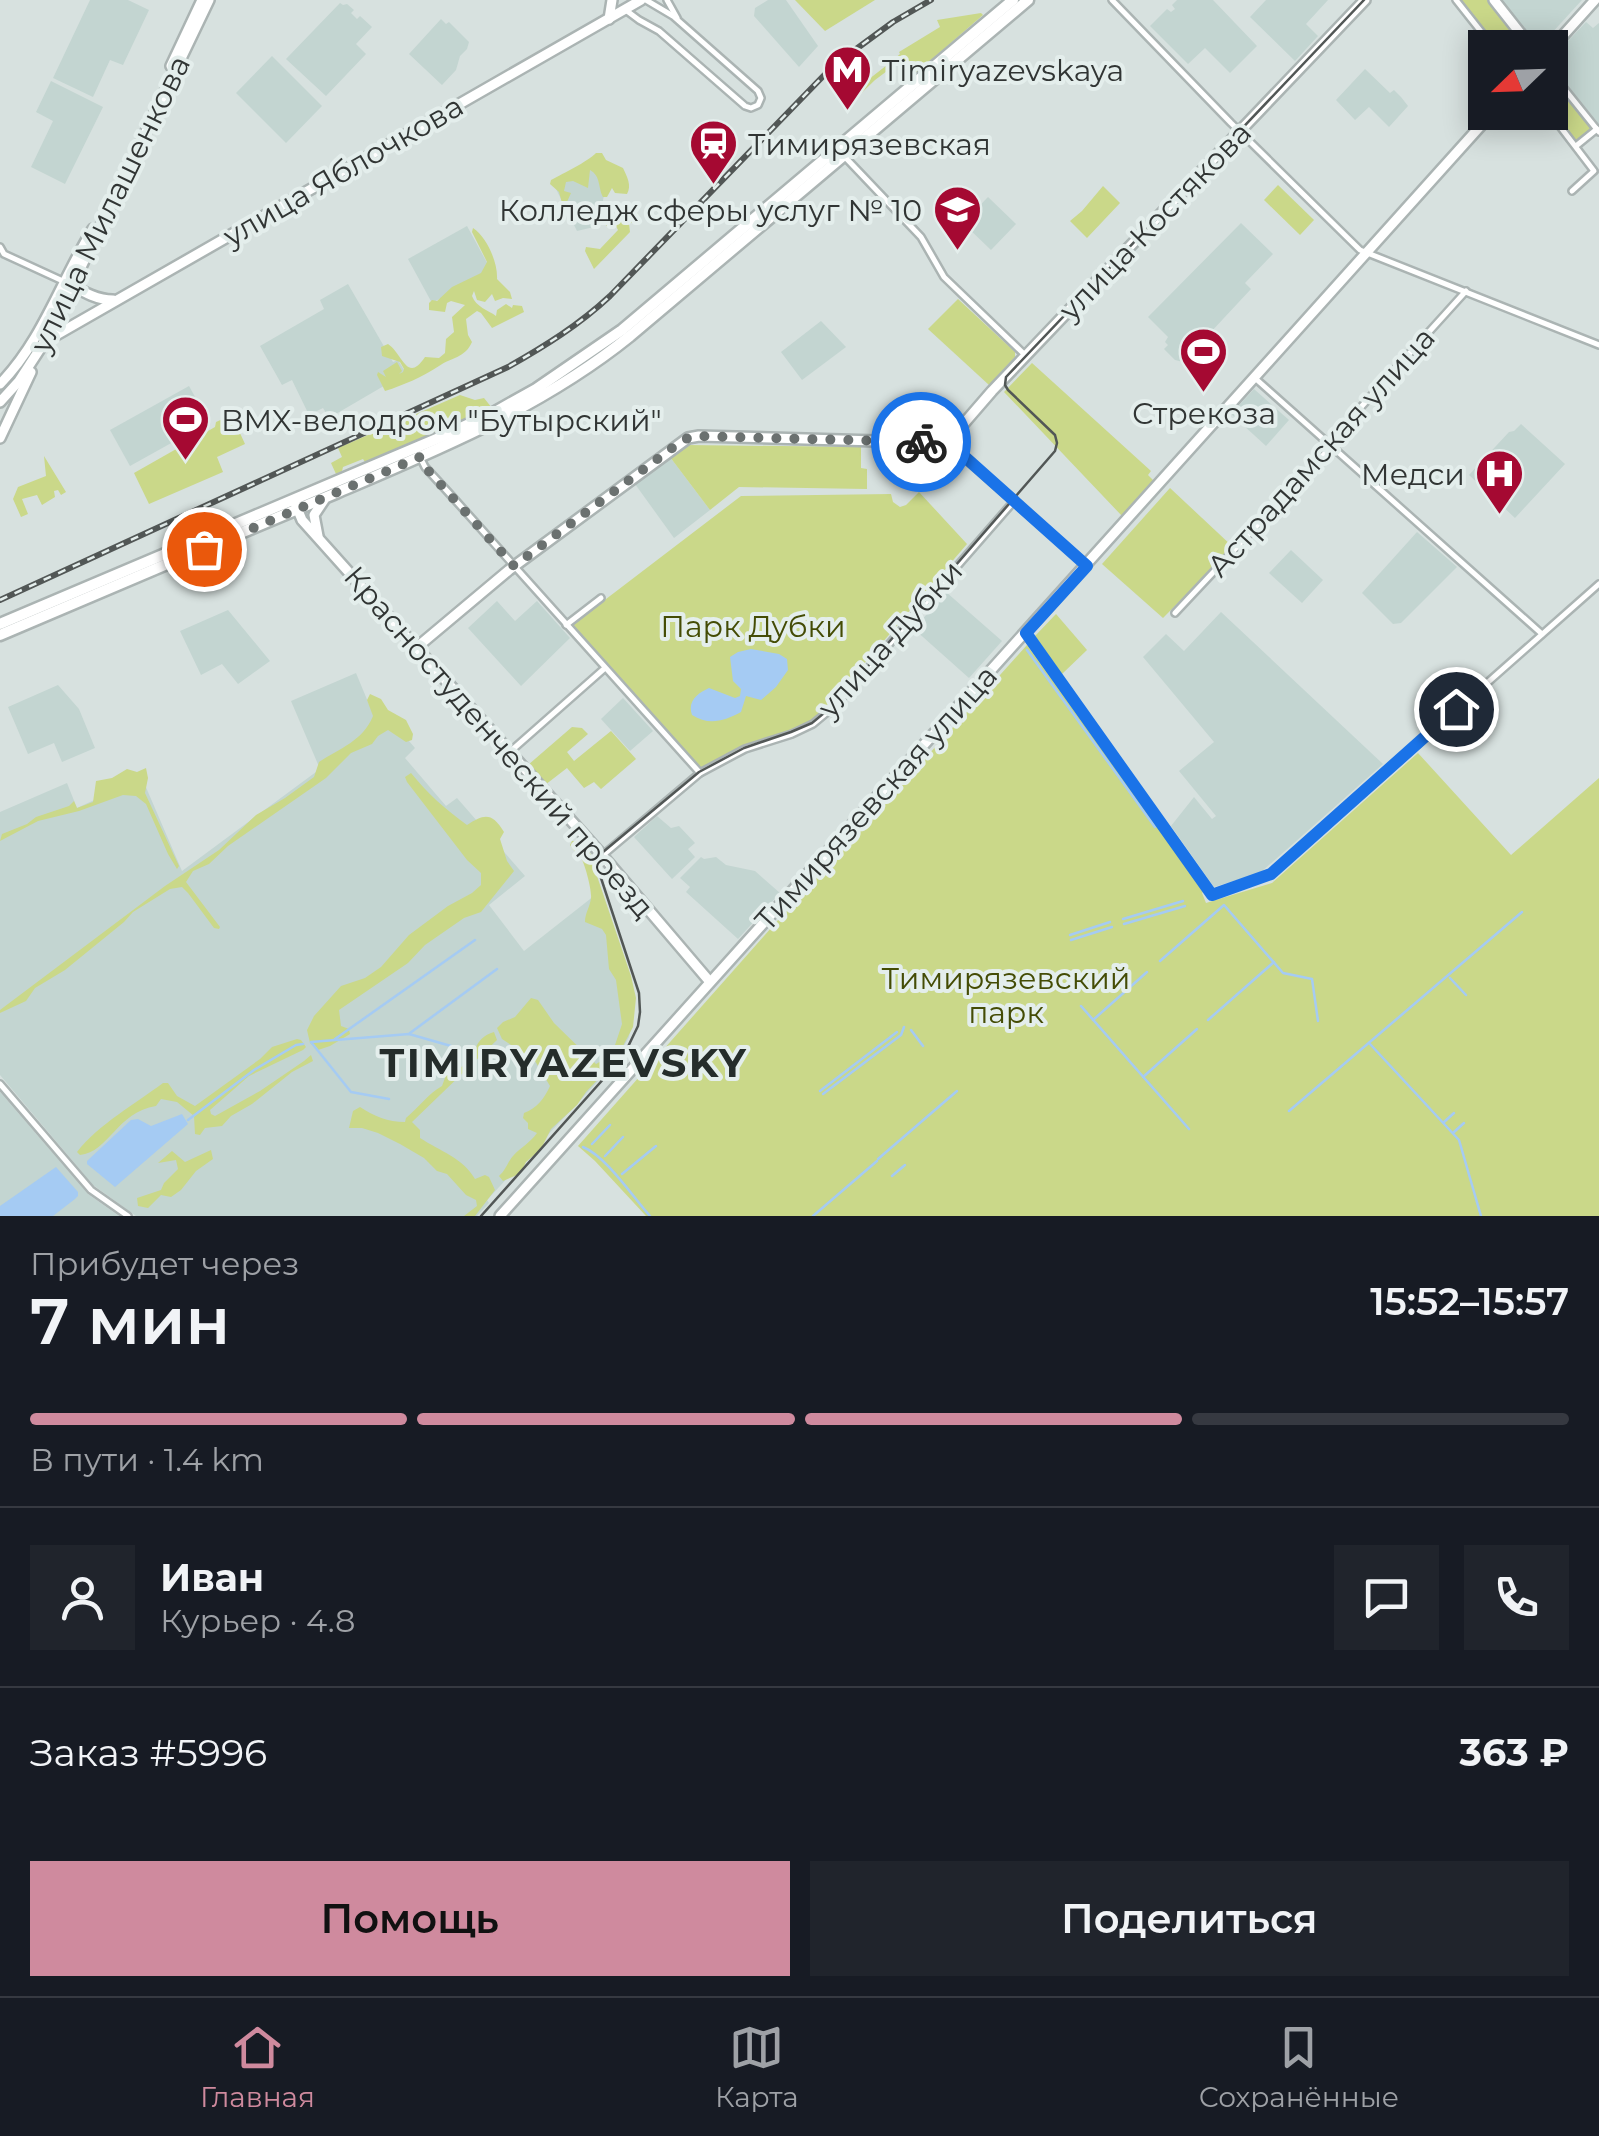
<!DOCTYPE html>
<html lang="ru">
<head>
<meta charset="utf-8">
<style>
	:root { --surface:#171b24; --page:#20242c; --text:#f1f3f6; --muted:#9ea1a6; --line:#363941; --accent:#cf8a9e }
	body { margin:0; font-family:Montserrat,sans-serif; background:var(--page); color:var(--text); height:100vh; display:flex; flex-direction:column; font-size:38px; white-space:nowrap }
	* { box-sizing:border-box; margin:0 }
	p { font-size:32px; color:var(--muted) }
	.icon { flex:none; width:55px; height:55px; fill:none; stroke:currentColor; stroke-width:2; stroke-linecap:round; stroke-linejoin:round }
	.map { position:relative; height:1216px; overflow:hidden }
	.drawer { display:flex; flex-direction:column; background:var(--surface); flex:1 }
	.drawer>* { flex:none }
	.needle { width:65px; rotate:247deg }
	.fabs { position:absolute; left:1468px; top:30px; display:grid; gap:20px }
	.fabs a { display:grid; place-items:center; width:100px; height:100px; border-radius:0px; background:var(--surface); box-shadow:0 5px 25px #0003; font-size:50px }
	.pin { position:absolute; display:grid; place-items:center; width:85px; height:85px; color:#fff; margin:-42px; border:5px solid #fff; border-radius:50%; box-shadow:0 2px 10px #0007 }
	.courier { position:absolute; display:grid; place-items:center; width:100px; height:100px; margin:-50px; border:8px solid #1a73e8; border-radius:50%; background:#fff; color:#222; box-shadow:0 2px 12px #0007 }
	.head em { font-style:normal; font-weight:600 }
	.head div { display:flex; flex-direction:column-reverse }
	.head { display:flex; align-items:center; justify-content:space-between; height:170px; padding:0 30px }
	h1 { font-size:65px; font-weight:600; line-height:75px }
	.bar { display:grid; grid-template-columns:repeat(4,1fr); gap:15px 10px; align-content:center; height:120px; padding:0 30px }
	.bar i { height:12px; border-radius:8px; background:var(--line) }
	.bar .current { background:var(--accent) }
	.bar p { grid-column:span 4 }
	.line { display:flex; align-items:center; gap:25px; padding:0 30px; border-top:2px solid var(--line) }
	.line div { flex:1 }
	.round { display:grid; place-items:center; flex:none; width:105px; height:105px; border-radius:0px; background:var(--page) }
	.action { display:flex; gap:20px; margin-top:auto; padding:20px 30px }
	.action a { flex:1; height:115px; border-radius:0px; background:var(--accent); color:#111; font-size:40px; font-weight:600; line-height:115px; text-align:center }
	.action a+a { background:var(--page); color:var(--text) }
	.dock { display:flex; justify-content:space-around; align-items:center; height:140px; border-top:2px solid var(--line); background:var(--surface); font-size:28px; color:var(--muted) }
	.dock a { display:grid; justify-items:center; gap:5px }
	.dock .current { color:var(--accent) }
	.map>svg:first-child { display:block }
</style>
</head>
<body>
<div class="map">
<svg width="1599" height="1216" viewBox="0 0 1599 1216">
	<rect width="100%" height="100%" fill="#d7e1df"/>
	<g fill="#c3d5d1">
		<polygon points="90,0 128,0 149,10 123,65 110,60 93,97 53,78"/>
		<polygon points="768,0 786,0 818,46 799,67 754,16 755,8"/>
		<polygon points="1177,0 1213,0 1257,46 1230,73 1205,48 1188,64 1150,26 1167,9 1171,12 1175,9 1172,5"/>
		<polygon points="1266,0 1328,0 1306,24 1318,36 1295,61 1250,17"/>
		<polygon points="1501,0 1582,0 1539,47"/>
		<polygon points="340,3 343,5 347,4 354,10 351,13 357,19 360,16 372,27 356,44 366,54 326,96 286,59"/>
		<polygon points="441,19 446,24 449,22 469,42 467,49 460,56 456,70 442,85 409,54"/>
		<polygon points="1586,22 1593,28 1599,23 1599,124 1550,64 1550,60"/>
		<polygon points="272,56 322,106 286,143 236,93"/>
		<polygon points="1365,69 1390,93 1394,90 1401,97 1408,106 1389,127 1369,107 1355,120 1336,100"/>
		<polygon points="51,81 103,107 65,184 31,167 53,121 36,112"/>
		<polygon points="593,160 606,185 598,226 577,231 553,183"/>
		<polygon points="988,197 1016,224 991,250 963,223"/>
		<polygon points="1241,223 1273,254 1245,283 1251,289 1183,362 1175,360 1164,349 1168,345 1165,342 1168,337 1148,317"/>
		<polygon points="467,226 491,270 432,303 408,259"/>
		<polygon points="348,284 393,362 398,360 406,373 329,418 323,408 309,415 292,380 282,385 260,346 324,309 320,300"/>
		<polygon points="821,321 846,347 802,380 781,352"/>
		<polygon points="189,386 209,422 130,466 110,430"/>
		<polygon points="1254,389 1289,420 1266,446 1231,414"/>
		<polygon points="1521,424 1565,464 1515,518 1469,475 1509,432 1514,431"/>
		<polygon points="670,457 710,510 674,538 635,484"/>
		<polygon points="1417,532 1457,567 1401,623 1393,624 1362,593"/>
		<polygon points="1291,550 1323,580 1302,603 1269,573"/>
		<polygon points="946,592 1002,641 969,678 914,629"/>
		<polygon points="497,601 515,621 537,601 570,638 521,686 468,628"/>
		<polygon points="228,610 270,661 238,684 222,664 201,675 180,631"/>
		<polygon points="1221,612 1383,764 1260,873 1214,887 1171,826 1194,797 1212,819 1216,816 1179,771 1214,742 1143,657 1166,634 1184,651"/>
		<polygon points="356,673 378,726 389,718 415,748 405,758 446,806 457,798 525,876 489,905 524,951 599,892 633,1017 629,1037 614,1064 487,1200 489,1203 477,1216 136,1216 93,1185 0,1075 0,812 67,783 77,808 142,778 182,871 320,769 291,701"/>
		<polygon points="58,685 79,709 95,748 62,762 54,743 28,754 8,707"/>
		<polygon points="623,698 653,731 630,751 601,719"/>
		<polygon points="657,816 671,828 679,826 695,843 688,849 695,857 672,879 634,837"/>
		<polygon points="701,857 704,859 716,857 726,865 755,871 780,893 738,939 686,892 690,887 680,878"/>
		<polygon points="0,1092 88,1194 119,1216 0,1216"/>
	</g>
	<g fill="#cad889">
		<polygon points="795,0 875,0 825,31"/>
		<polygon points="1459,0 1487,0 1525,47 1497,47"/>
		<path d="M981 13 983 15 915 74 903 59 875 80 846 108 843 106V103C860 84 881 71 900 54L899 52 940 27 937 20Z"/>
		<polygon points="1550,76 1592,129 1576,142 1550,110"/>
		<path d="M596 153H602L606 160 623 168C627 177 632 185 627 194L615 193 612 188 607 197H603C598 188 601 176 590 170L588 188 573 181 566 182 564 191 571 193 566 204 562 203 559 192 550 184 551 180C564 173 587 162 596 153Z"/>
		<polygon points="1278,185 1314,220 1300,235 1264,200"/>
		<polygon points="1103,186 1120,203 1087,238 1070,221 1082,211"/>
		<polygon points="632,204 640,218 629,224 630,232 594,269 585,251 586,247 600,249 618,230 615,224 606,226 607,220 614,219 619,222 619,209"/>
		<path d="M473 228C487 237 498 263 497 279L510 292 512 299 503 298 495 301 492 294 485 302 477 300 474 291 472 296C476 307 488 310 496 316L497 310 506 304 512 308 513 305 522 306 524 312 492 328 481 313 477 311 466 319 468 335 472 342C465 358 452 357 439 366 422 377 404 385 385 391L377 375 378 372 386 377 383 371 397 362 402 371 399 374 403 372 404 369 400 362 382 356 381 347 388 344C403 354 407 384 425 357L439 358 445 353 446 339 454 332 452 317 465 305 451 301 447 303 445 312 429 310V303L432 300 437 301 452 287 481 273 487 262 472 232Z"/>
		<polygon points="958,299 1015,352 1015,357 989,385 928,329"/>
		<polygon points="1032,363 1151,471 1148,475 1154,481 1122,516 1004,392"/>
		<polygon points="460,395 475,400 484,398 492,408 386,455 384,454 365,462 363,459 343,467 342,471 336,474 331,463 342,457 338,448"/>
		<polygon points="227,417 234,428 239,431 245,444 217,457 223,472 149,504 134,473 215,427 216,422"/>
		<polygon points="687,445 861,447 861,468 867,469 867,489 739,487 710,510 670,457"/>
		<polygon points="44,456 66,492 61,495 58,490 54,491 55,497 42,505 37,495 22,499 28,514 21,517 13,499 18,487 46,476"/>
		<polygon points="1170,488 1233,547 1163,618 1102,564"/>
		<polygon points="919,492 967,544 833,700 810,722 790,732 731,752 701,769 572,625 741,496 891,494 893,502 900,507 906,505"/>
		<polygon points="1056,614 1087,650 1062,674 1035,636"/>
		<polygon points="1027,645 1204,891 1202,893 1206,903 1272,883 1418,753 1511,855 1599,778 1599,1216 646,1216 595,1161 578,1146 880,805 884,804"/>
		<path d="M370 694 381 699 388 710 406 720 413 734 412 740 406 742 388 730 378 736 372 744 351 753 326 778 228 846 209 864 193 871 186 882 220 927 219 929 214 928 188 893 182 887 170 889 133 912 124 922 65 970 35 988 26 1001 0 1013V1010L165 886 219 850 256 815 285 798 314 777 319 762C340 748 363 741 373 716L367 700Z"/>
		<polygon points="572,727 582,728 588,734 567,752 574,761 611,731 636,759 601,789 594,782 584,788 567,768 545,785 528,765"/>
		<polygon points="146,768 148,778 145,793 179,866 177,869 168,854 146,804 136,796 123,795 79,811 38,821 0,841 2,834 27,824 36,817 69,806 74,801 77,808 93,802 96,781 112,778 127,769 137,772"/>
		<path d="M411 773C428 794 445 809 467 825 484 814 492 812 504 832L500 839 507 861 514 871 481 912 464 918 425 945 408 963 339 1010 341 1026 349 1029 350 1034 330 1046 318 1050 310 1043 307 1030 314 1016 341 986 365 978 381 967 409 935 448 906 472 893 481 885V873L467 860 407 782 405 777Z"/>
		<path d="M572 841H581L595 860 597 876 631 976 636 998 633 1027 615 1061 586 1092 577 1105 551 1129 541 1149 526 1162 523 1168 517 1175 503 1181 499 1176C506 1170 507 1163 513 1156 521 1147 530 1143 537 1133L528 1129V1123L523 1118 524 1113C537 1108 544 1099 550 1086L535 1061 502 1039 497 1028 503 1022 515 1017 531 998 538 1000 554 1023 596 1064 603 1060 614 1048 622 1024 616 980 609 969 606 935 602 929 585 922C585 913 590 907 591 898 592 890 585 864 581 858 577 853 573 850 570 845Z"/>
		<path d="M494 1032 497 1040 412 1122 420 1130V1138C440 1151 463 1158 475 1179L485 1175 489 1177 495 1190 475 1216H464L477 1206 476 1200 466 1195 447 1174 437 1171 424 1158 400 1144 378 1133 362 1128H349L353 1111 360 1107C374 1116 388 1122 405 1122L406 1118C419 1107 428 1094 442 1086L446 1075 465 1065 468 1054 475 1051C477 1041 484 1035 494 1032Z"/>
		<path d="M297 1039 301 1040 306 1047 303 1050 249 1076 210 1110 211 1114 215 1116 260 1091 304 1061 311 1055 313 1061 292 1072 252 1104 231 1116 222 1126 205 1128 200 1135 195 1134 194 1116 177 1102 161 1099 156 1106C117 1112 109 1152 80 1155L77 1152C99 1124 135 1104 163 1083H168L177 1096 195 1106 260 1059 272 1047Z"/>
		<polygon points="211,1150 213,1159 196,1171 181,1190 171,1197 161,1195 148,1208 138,1206 137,1198 161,1190 164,1183 178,1169 176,1160 158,1163 172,1151 185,1162"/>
	</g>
	<g fill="#a5cbf3">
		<path d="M751 649 779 654 787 659 788 670 776 687 761 700 746 696 741 712C724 721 709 726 692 715 687 701 698 693 709 688L735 698 740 696 741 689 733 681 730 657 738 652Z"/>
		<polygon points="182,1114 188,1124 115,1187 87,1164 87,1161 131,1120 138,1119 151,1126"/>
		<polygon points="56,1167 78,1192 78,1196 75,1199 53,1216 0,1216 0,1206"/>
	</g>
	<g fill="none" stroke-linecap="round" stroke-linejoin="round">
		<g stroke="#a5cbf3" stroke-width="2.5">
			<polyline points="1027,650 1155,827"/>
			<polyline points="1123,919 1183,901"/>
			<polyline points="1124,924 1185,906"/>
			<polyline points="1070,935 1110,922"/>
			<polyline points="1071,940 1112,927"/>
			<polyline points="1160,961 1224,905 1283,973 1312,979 1318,1021"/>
			<polyline points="1450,978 1466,995"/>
			<polyline points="1081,1006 1189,1129"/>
			<polyline points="1093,1020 1147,972"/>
			<polyline points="1208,1020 1274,962"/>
			<polyline points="911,1030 923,1046"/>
			<polyline points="410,1033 497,969"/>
			<polyline points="335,1039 475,940"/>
			<polyline points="1370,1044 1459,1140 1481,1216"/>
			<polyline points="1143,1077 1197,1029"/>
			<polyline points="820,1091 897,1032"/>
			<polyline points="823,1094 901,1035 904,1027"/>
			<polyline points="389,1099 351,1092 311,1042 409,1034 451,1046"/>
			<polyline points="1289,1111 1522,912"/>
			<polyline points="188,1120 254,1070 296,1045 303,1044"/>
			<polyline points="1444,1122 1454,1113"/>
			<polyline points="1454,1132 1464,1123"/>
			<polyline points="592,1144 610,1125"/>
			<path d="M583 1147C607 1157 632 1196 650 1216"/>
			<polyline points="605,1156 623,1137"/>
			<polyline points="878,1159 957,1091"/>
			<polyline points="622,1174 656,1146"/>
			<polyline points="892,1176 905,1165"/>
			<polyline points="813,1216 877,1161"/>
		</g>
		<defs>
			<g id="street">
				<polyline points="667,0 677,18"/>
				<polyline points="1112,0 1231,123 1360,250 1599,345"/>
				<polyline points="1456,0 1494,48"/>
				<polyline points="627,11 639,20 659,31 745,106 751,108 758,105 761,98 758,91 673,16 646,0"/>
				<polyline points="1550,71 1599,132"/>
				<polyline points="1549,112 1594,171 1572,191"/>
				<polyline points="1576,146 1597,129"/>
				<polyline points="844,156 921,237 944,277 1024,354"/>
				<polyline points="0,247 4,254 65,282"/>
				<polyline points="1256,379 1542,634"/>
				<polyline points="947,443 1085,564"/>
				<polyline points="420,457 425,467 448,492 700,773"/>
				<polyline points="1175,613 1328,450 1333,438 1466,291"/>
				<polyline points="566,625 601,598"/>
				<polyline points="1025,633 1212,895 1271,874 1599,584"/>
				<polyline points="512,750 605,668"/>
				<polyline points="603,855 700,773 745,749 792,734 813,724 837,704 1015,500"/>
				<polyline points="0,1084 91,1190 128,1216"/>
			</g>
			<g id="secondary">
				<polyline points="1494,0 1532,48"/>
				<polyline points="609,19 612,0"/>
				<polyline points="1550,50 1595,0"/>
				<polyline points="171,66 202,0"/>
				<path d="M68 283C82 291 96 300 113 300"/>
				<polyline points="44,342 641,0"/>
				<path d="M0 384C43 340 61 281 93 229"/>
				<polyline points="0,402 19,381 47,338 209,0"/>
				<polyline points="0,438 31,372"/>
				<polyline points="295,503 302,520 601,854 710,982"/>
				<polyline points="318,536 314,515 324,500"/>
				<polyline points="416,648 509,570 688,438 699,436 947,443 992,391 1365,0"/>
				<polyline points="500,1216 1493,112"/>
			</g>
			<g id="primary">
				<polyline points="0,624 441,437 495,412 536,389 622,330 1013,0"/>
				<path d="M0 635C111 587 224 540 336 493 439 449 542 407 630 336L1028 0"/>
			</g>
		</defs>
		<use href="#street" stroke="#abb4b3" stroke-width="10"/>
		<use href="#secondary" stroke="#abb4b3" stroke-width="14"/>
		<use href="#primary" stroke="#abb4b3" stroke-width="15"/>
		<use href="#street" stroke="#fff" stroke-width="5"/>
		<use href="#secondary" stroke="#fff" stroke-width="9"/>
		<use href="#primary" stroke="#fff" stroke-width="10"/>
		<polyline stroke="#525756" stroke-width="2.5" points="481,1216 623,1057 638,1026 640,1012 639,993 599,872 598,863 603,852 699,772 744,748 791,732 812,723 836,703 1055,451 1057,443 1055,435 1008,390 1005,385 1006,377 1364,0"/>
		<defs>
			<path id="rail" d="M0 600 508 367C545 346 579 325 610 296L833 66 893 22 931 0"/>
		</defs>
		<use href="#rail" stroke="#525756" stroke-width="6"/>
		<use href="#rail" stroke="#e4eeec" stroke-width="2.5" stroke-dasharray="8" stroke-linecap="butt"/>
	</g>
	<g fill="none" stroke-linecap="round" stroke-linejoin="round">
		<polyline stroke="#6b7170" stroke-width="10" stroke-dasharray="0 18" points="204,549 420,457 425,467 514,566 683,440 694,436 921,442"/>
		<polyline stroke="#1a73e8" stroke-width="12" points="921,442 947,443 956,449 1087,566 1026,633 1212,895 1271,874 1456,709"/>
	</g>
	<defs>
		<symbol id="metro-pin" viewBox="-11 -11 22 30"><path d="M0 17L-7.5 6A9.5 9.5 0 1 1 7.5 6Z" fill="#a50932" stroke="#e4eeec"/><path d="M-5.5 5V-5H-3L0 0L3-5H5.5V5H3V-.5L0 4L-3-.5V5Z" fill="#fff"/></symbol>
		<symbol id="station-pin" viewBox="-11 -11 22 30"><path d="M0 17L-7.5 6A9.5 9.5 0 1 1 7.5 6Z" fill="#a50932" stroke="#e4eeec"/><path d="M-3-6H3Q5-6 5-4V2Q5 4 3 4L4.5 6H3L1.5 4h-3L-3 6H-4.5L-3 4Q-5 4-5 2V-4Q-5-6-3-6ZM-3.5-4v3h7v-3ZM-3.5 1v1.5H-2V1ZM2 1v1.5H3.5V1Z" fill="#fff"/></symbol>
		<symbol id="university-pin" viewBox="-11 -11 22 30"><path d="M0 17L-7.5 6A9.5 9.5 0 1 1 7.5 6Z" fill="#a50932" stroke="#e4eeec"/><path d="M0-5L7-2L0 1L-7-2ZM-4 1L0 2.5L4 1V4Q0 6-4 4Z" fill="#fff"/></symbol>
		<symbol id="stadium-pin" viewBox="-11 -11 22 30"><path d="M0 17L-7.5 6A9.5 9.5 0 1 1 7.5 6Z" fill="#a50932" stroke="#e4eeec"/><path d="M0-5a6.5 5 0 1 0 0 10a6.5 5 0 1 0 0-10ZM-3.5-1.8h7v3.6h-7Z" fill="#fff"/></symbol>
		<symbol id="hospital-pin" viewBox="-11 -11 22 30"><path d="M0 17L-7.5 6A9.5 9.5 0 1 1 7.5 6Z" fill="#a50932" stroke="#e4eeec"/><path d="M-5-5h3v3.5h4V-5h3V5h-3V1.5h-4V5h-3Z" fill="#fff"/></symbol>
	</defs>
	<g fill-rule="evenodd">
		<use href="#metro-pin" x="820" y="42" width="55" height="75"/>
		<use href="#station-pin" x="686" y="116" width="55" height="75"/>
		<use href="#university-pin" x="930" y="182" width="55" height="75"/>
		<use href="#stadium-pin" x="1176" y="324" width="55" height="75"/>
		<use href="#stadium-pin" x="158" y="392" width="55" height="75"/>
		<use href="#hospital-pin" x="1472" y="446" width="55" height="75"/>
	</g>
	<g text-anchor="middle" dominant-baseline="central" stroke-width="8" stroke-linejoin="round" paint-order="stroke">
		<g font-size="30" fill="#313534" stroke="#e4eeec" text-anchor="start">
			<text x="882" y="70">Timiryazevskaya</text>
			<text x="748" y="144">Тимирязевская</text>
			<text x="922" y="210" text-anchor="end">Колледж сферы услуг № 10</text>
			<text x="1204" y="413" text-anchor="middle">Стрекоза</text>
			<text x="221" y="420">BMX-велодром "Бутырский"</text>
			<text x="1465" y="474" text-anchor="end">Медси</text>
		</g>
		<g font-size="30" fill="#313534" stroke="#e4eeec">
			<text transform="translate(343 171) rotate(-30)">улица Яблочкова</text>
			<text transform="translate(110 204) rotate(-64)">улица Милашенкова</text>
			<text transform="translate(1155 221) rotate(-46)">улица Костякова</text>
			<text transform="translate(1321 452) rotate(-48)">Астрадамская улица</text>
			<text transform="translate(890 639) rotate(-48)">улица Дубки</text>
			<text transform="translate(499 742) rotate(49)">Красностуденческий проезд</text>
			<text transform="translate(876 798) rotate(-48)">Тимирязевская улица</text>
		</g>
		<g font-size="30" fill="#444c05" stroke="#e4eeec">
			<text x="753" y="626">Парк Дубки</text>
			<text x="1006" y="978">Тимирязевский<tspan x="1006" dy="34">парк</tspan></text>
		</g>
		<g font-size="40" font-weight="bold" letter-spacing="2.5" fill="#252d2b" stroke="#e4eeec">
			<text x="564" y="1062">TIMIRYAZEVSKY</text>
		</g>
	</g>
</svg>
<div class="fabs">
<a><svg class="needle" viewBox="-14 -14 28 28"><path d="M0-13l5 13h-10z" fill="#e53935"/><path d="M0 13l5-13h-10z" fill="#9ea1a6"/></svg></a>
</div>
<div class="pin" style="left:204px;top:549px;background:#ea580c"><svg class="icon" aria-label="bag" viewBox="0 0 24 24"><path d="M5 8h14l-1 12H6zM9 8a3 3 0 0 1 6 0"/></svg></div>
<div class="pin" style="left:1456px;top:709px;background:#1f2937"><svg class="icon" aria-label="home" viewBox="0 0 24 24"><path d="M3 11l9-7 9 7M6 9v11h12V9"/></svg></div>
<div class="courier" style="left:921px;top:442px"><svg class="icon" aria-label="bike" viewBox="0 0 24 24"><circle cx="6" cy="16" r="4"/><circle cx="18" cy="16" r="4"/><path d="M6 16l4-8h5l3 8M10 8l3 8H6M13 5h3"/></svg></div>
</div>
<section class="drawer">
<div class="head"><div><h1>7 мин</h1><p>Прибудет через</p></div><em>15:52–15:57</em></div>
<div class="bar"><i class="current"></i><i class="current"></i><i class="current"></i><i></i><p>В пути · 1.4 km</p></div>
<div class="line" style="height:180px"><a class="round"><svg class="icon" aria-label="person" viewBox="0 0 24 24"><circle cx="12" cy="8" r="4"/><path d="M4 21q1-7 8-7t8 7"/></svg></a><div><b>Иван</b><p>Курьер · 4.8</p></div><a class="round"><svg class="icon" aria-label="chat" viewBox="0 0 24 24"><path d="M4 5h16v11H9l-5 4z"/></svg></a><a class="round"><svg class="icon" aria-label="phone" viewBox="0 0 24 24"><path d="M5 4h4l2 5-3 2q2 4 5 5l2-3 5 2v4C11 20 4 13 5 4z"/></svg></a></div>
<div class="line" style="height:130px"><div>Заказ #5996</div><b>363 ₽</b></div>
<div class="action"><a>Помощь</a><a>Поделиться</a></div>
</section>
<nav class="dock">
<a class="current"><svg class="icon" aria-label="home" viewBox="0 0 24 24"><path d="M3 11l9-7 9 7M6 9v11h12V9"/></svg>Главная</a>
<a><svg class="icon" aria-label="map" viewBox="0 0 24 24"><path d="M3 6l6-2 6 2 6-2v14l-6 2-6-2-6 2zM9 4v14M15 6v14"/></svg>Карта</a>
<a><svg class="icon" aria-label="saved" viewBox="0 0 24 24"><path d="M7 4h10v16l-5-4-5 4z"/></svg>Сохранённые</a>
</nav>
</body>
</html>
